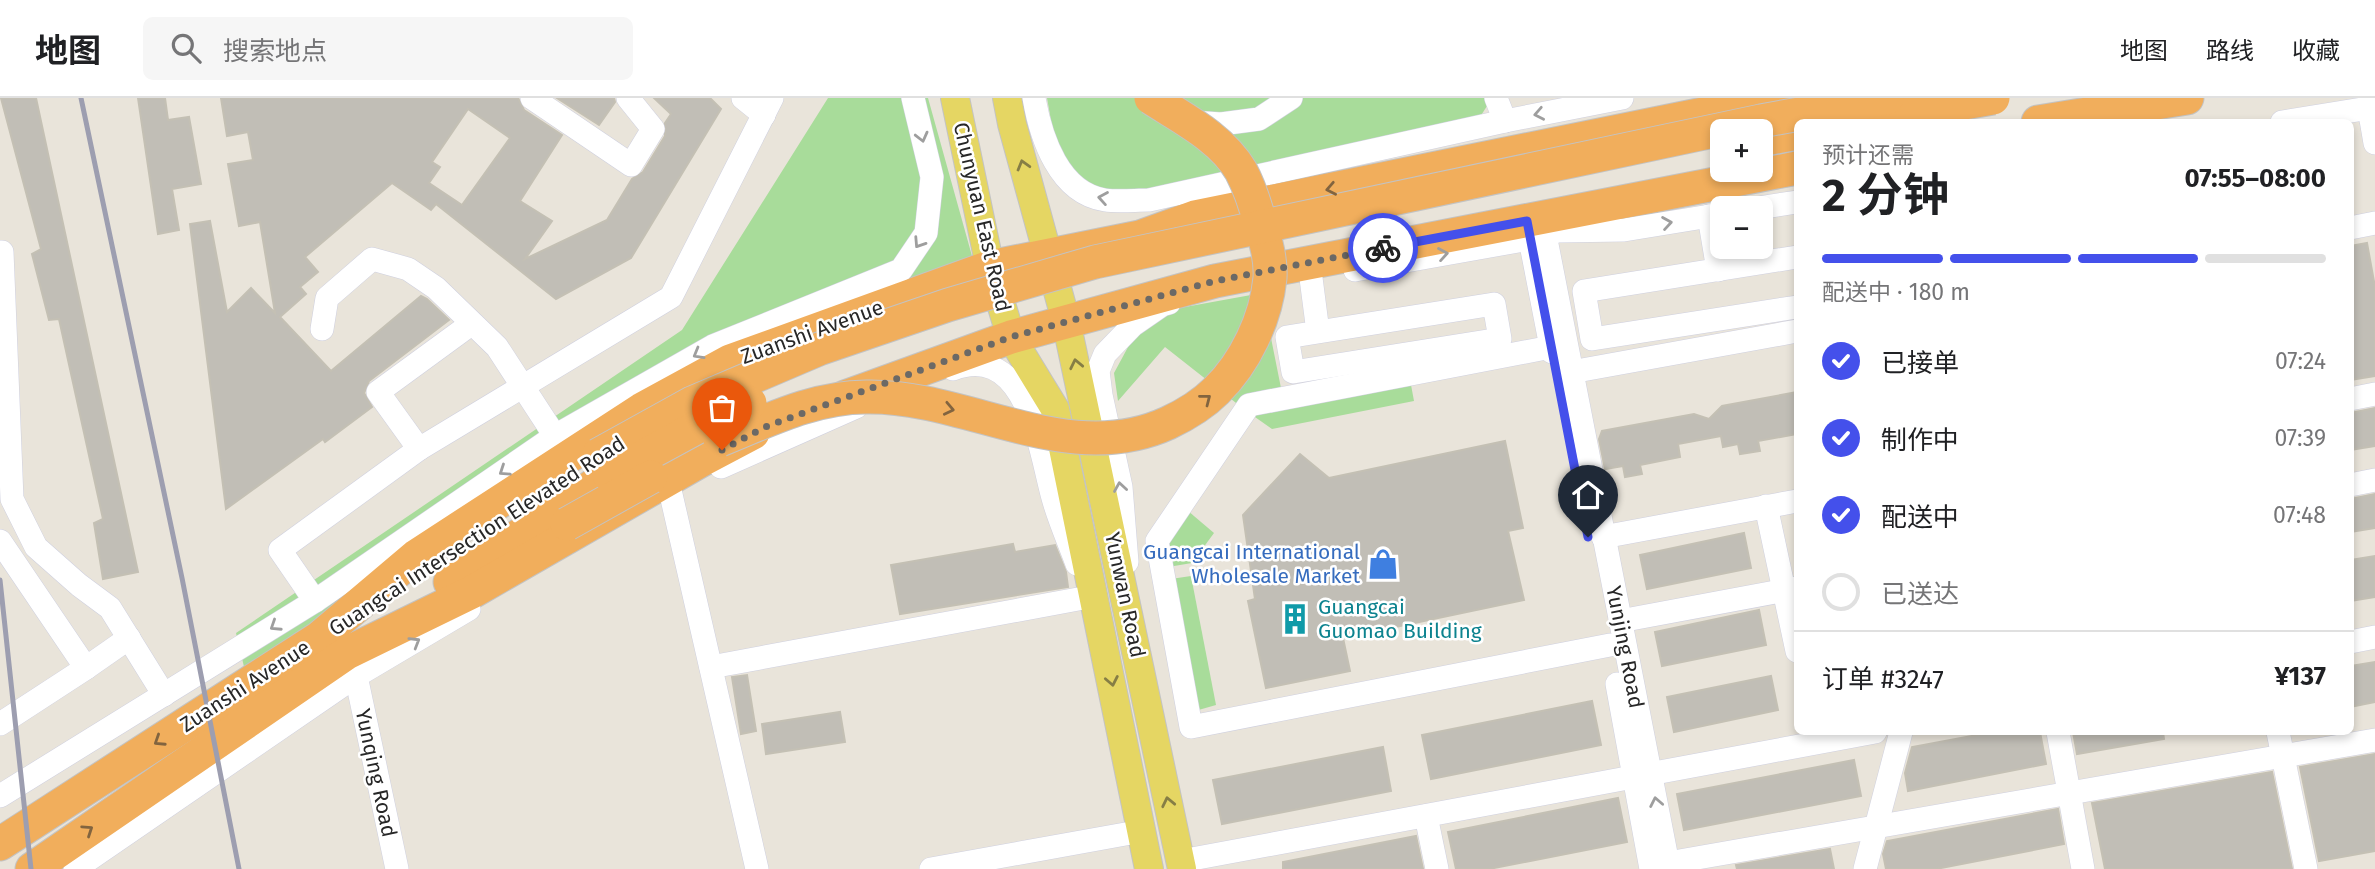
<!DOCTYPE html>
<html lang="zh">
<head>
<meta charset="utf-8">
<style>
	:root { --surface:#fff; --page:#f6f6f6; --text:#202124; --muted:#757577; --line:#e0e0e0; --accent:#4450eb }
	body { margin:0; font-family:"Fira Sans","Noto Sans SC",sans-serif; background:var(--page); color:var(--text); height:100vh; display:flex; flex-direction:column; font-size:26px; white-space:nowrap }
	* { box-sizing:border-box; margin:0 }
	p { font-size:23px; color:var(--muted) }
	.icon { flex:none; width:38px; height:38px; fill:none; stroke:currentColor; stroke-width:2; stroke-linecap:round; stroke-linejoin:round }
	.map { position:relative; flex:1; overflow:hidden }
	.panel { position:absolute; left:1794px; top:21px; width:560px; height:616px; display:flex; flex-direction:column; background:var(--surface); border-radius:10px; box-shadow:0 4px 10px #0003 }
	.panel>* { flex:none }
	.buttons { position:absolute; left:1710px; top:21px; display:grid; gap:14px }
	.buttons a { display:grid; place-items:center; width:63px; height:63px; border-radius:10px; background:var(--surface); box-shadow:0 4px 10px #0003; font-size:35px }
	.pin { position:absolute; display:grid; place-items:center; width:60px; height:60px; color:#fff; margin:-72px -30px; border-radius:50% 50% 50% 0; rotate:-45deg; box-shadow:0 0 7px #0007 }
	.pin .icon { rotate:45deg }
	.courier { position:absolute; display:grid; place-items:center; width:70px; height:70px; margin:-35px; border:5px solid #4450eb; border-radius:50%; background:#fff; color:#222; box-shadow:0 2px 9px #0007 }
	.headline em { font-style:normal; font-weight:700 }
	.headline div { display:flex; flex-direction:column-reverse }
	.headline { display:flex; align-items:center; justify-content:space-between; height:119px; padding:0 28px }
	h1 { font-size:46px; font-weight:700; line-height:52px }
	.bar { display:grid; grid-template-columns:repeat(4,1fr); gap:10px 7px; align-content:center; height:84px; padding:0 28px }
	.bar i { height:9px; border-radius:5px; background:var(--line) }
	.bar .active { background:var(--accent) }
	.bar p { grid-column:span 4 }
	.line { display:flex; align-items:center; gap:18px; padding:0 28px; border-top:2px solid var(--line) }
	.line div { flex:1 }
	ol { padding:0 28px; list-style:none }
	li { display:flex; align-items:center; gap:21px; height:77px }
	li p { margin-inline-start:auto }
	li .icon { padding:7px; border-radius:50%; background:var(--accent); color:#fff; stroke-width:4 }
	li:last-child { color:var(--muted) }
	li i { width:38px; height:38px; border:4px solid var(--line); border-radius:50% }
	header { display:flex; align-items:center; gap:42px; box-sizing:border-box; height:98px; padding:0 35px; background:var(--surface); border-bottom:2px solid var(--line) }
	header strong { font-size:33px }
	nav { display:flex; gap:38px; margin-inline-start:auto; font-size:24px }
	.search { width:490px; height:63px; background:var(--page); display:flex; align-items:center; gap:18px; box-sizing:border-box; padding:0 24px; border-radius:10px; color:var(--muted); font-size:26px }
	.map>svg:first-child { display:block }
</style>
</head>
<body>
<header>
<strong>地图</strong>
<div class="search"><svg class="icon" aria-label="search" viewBox="0 0 24 24"><circle cx="10" cy="10" r="6"/><path d="M15 15l6 6"/></svg>搜索地点</div>
<nav><a>地图</a><a>路线</a><a>收藏</a></nav>
</header>
<div class="map">
<svg width="2375" height="771" viewBox="0 0 2375 771">
	<rect width="100%" height="100%" fill="#e9e4da"/>
	<g fill="#a8dc9a">
		<polygon points="828,0 928,0 972,158 751,239 245,573 236,535 682,232"/>
		<polygon points="1047,0 1485,0 1487,8 1480,19 1132,96 1106,98 1069,77 1057,56"/>
		<polygon points="1262,195 1283,300 1409,276 1414,303 1272,331 1245,312 1165,249 1118,303 1114,275 1134,238 1163,213"/>
		<polygon points="1181,407 1214,435 1192,465 1162,470 1157,443"/>
		<polygon points="1191,478 1216,607 1188,615 1164,482"/>
	</g>
	<g fill="#c1beb6" stroke="#c4c0b4" stroke-width="2" fill-rule="evenodd">
		<polygon points="1,0 36,0 138,474 103,481 94,425 103,421 59,221 49,222 32,156 41,151"/>
		<polygon points="138,0 165,0 168,22 189,19 201,86 172,91 179,132 158,136"/>
		<path d="M221 0H518L524 12 562 37 520 103 552 123 525 161 607 122 632 81 643 74 665 38V25L671 16 654 0H710L721 11 631 160 556 201 436 106 431 112 392 85 305 159 318 174 300 189 306 196 280 219 331 273 421 198 427 201 449 222 369 283 364 295 372 309 325 344 323 341 226 411 190 126 210 123 227 214 251 190 275 215 260 124 239 128 228 66 253 62 248 34 227 38ZM468 11 510 40 462 107 429 85 440 69 432 64Z"/>
		<polygon points="557,0 614,0 615,4 599,27"/>
		<polygon points="2367,145 2375,189 2375,278 2350,282 2350,148"/>
		<polygon points="1797,294 1797,336 1758,343 1760,353 1740,356 1738,346 1723,349 1721,338 1678,346 1680,359 1640,367 1642,376 1625,379 1623,368 1605,371 1599,341 1602,333 1694,316 1709,321 1722,308"/>
		<polygon points="2375,310 2375,348 2350,352 2350,315"/>
		<polygon points="1505,343 1523,430 1508,433 1524,502 1343,540 1350,573 1266,590 1248,503 1255,501 1243,417 1300,356 1329,380"/>
		<polygon points="2375,396 2375,430 2350,434 2350,401"/>
		<polygon points="1744,435 1751,470 1647,491 1640,457"/>
		<polygon points="1013,446 1015,454 1055,447 1066,474 1068,489 900,516 891,467"/>
		<polygon points="2375,458 2375,499 2350,503 2350,462"/>
		<polygon points="1759,512 1766,547 1662,568 1655,534"/>
		<polygon points="2375,564 2375,604 2350,609 2350,568"/>
		<polygon points="747,577 756,633 741,636 732,579"/>
		<polygon points="1771,578 1778,612 1674,634 1667,599"/>
		<polygon points="1592,603 1601,647 1431,681 1422,637"/>
		<polygon points="840,614 845,644 766,656 762,626"/>
		<polygon points="1993,634 2040,634 2046,666 1908,693 1905,675 1912,649"/>
		<polygon points="2073,634 2163,634 2164,641 2077,656"/>
		<polygon points="1383,649 1391,693 1222,726 1213,682"/>
		<polygon points="2375,656 2375,753 2319,763 2300,669"/>
		<polygon points="1854,662 1861,698 1684,732 1677,696"/>
		<polygon points="2272,674 2292,771 2105,771 2092,705"/>
		<polygon points="1618,700 1627,744 1489,771 1456,771 1448,734"/>
		<polygon points="2058,711 2064,746 1936,771 1886,771 1883,756 1887,743"/>
		<polygon points="1416,738 1423,771 1283,771 1283,764"/>
		<polygon points="1830,751 1834,771 1737,771 1736,767"/>
	</g>
	<g fill="none" stroke-linecap="round" stroke-linejoin="round">
		<defs>
			<g id="minor">
				<polyline points="532,0 631,67 653,31 628,0"/>
				<polyline points="743,0 764,17"/>
				<path d="M1034 0C1041 40 1059 95 1105 102 1119 104 1135 102 1149 102L1505 23 1622 0"/>
				<polyline points="1496,0 1505,23"/>
				<polyline points="2369,10 2375,45"/>
				<polyline points="1192,24 1221,26 1259,21 1291,0"/>
				<polyline points="2282,24 2375,9"/>
				<polyline points="1758,110 1797,104"/>
				<polyline points="1709,118 1718,172"/>
				<polyline points="1542,121 1669,771"/>
				<polyline points="1527,126 1552,254"/>
				<polyline points="2350,130 2375,125"/>
				<polyline points="0,154 2,154 12,401 36,449 79,487 110,510 164,597"/>
				<polyline points="1797,159 1584,193 1592,241 1797,209"/>
				<polyline points="1355,172 1529,141 1558,133 1624,132 1722,116"/>
				<polyline points="1311,180 1318,234 1494,206 1500,241 1293,274 1287,239 1318,234"/>
				<polyline points="322,231 327,200 372,161 408,171 436,190 497,249 555,338"/>
				<polyline points="1551,249 1249,307 1157,443 1191,629 1610,547"/>
				<path d="M953 271C1027 243 1040 353 1053 400 1059 422 1069 444 1077 466"/>
				<polyline points="1571,274 1797,233"/>
				<polyline points="2350,301 2375,296"/>
				<polyline points="419,351 671,199 772,0"/>
				<polyline points="721,369 856,309"/>
				<polyline points="2350,387 2375,382"/>
				<polyline points="670,392 757,771"/>
				<polyline points="1766,408 1797,553"/>
				<polyline points="1603,439 1797,403"/>
				<polyline points="0,443 86,570 0,626"/>
				<polyline points="1127,464 1121,389 1101,297 1098,273 1105,256 1133,227 1162,207 1169,205"/>
				<polyline points="315,503 280,452 419,351 378,294 471,226"/>
				<polyline points="1620,523 1797,490"/>
				<polyline points="2350,544 2375,539"/>
				<polyline points="711,569 1089,499"/>
				<polyline points="86,570 129,540"/>
				<polyline points="356,578 397,771"/>
				<polyline points="1617,586 1651,771"/>
				<polyline points="2058,634 2083,771"/>
				<polyline points="2278,634 2306,771"/>
				<polyline points="0,698 315,503 555,338 713,248 901,172 926,135 932,79 913,0"/>
				<polyline points="1426,718 1437,771"/>
				<polyline points="1181,763 1875,634"/>
				<polyline points="1668,765 2375,642"/>
				<polyline points="75,771 356,578 469,511"/>
				<polyline points="931,771 1142,733"/>
				<polyline points="1865,771 1901,634"/>
			</g>
			<g id="major">
				<polyline points="955,0 990,169 1011,239 1055,311 1149,771"/>
				<polyline points="1007,0 1012,26 1066,223 1182,771"/>
			</g>
			<g id="highway">
				<polyline points="2038,24 2187,0"/>
				<polyline points="1760,42 1797,35"/>
				<polyline points="845,299 1011,239 1215,183 1797,70"/>
				<polyline points="450,484 609,377"/>
				<polyline points="0,746 319,540 416,458 642,311 730,263 990,169 1140,139 1195,119 1782,0"/>
				<polyline points="32,771 347,555 472,494 700,363 753,335"/>
			</g>
		</defs>
		<use href="#minor" stroke="#cfd0df" stroke-width="24"/>
		<use href="#major" stroke="#c3c3c3" stroke-width="30"/>
		<use href="#highway" stroke="#c3c3c3" stroke-width="35"/>
		<use href="#minor" stroke="#fff" stroke-width="23"/>
		<use href="#major" stroke="#e5d663" stroke-width="28"/>
		<use href="#highway" stroke="#f1ae5c" stroke-width="33"/>
		<g stroke="#9d9eb0" stroke-width="5">
			<polyline points="81,0 182,480 239,771"/>
			<polyline points="0,482 31,771"/>
		</g>
		<defs>
			<g id="highway-bridge">
				<polyline points="1861,23 1993,0"/>
				<path d="M720 342C767 323 814 299 866 299 968 297 1068 371 1168 325 1185 317 1202 307 1216 293 1245 265 1266 221 1270 180 1271 164 1266 143 1261 128 1256 109 1250 90 1241 73 1222 40 1182 20 1151 0"/>
				<polyline points="598,357 692,305 819,251 948,207 1095,164 1761,23 1887,0"/>
				<polyline points="609,377 703,326 750,305"/>
				<polyline points="567,426 651,379"/>
			</g>
		</defs>
		<use href="#highway-bridge" stroke="#c3c3c3" stroke-width="35" stroke-linecap="butt"/>
		<use href="#highway-bridge" stroke="#f1ae5c" stroke-width="33"/>
	</g>
	<defs><path id="oneway-chevron" d="M-2-3.5L2.5 0L-2 3.5" fill="none" stroke-width="1.6" stroke-linecap="round" stroke-linejoin="round" transform="scale(1.75)"/></defs>
	<g stroke="#9e9e9e">
		<use href="#oneway-chevron" transform="translate(1539 16) rotate(169)"/>
		<use href="#oneway-chevron" transform="translate(922 39) rotate(76)"/>
		<use href="#oneway-chevron" transform="translate(1103 100) rotate(-170)"/>
		<use href="#oneway-chevron" transform="translate(1667 125) rotate(-9)"/>
		<use href="#oneway-chevron" transform="translate(919 145) rotate(123)"/>
		<use href="#oneway-chevron" transform="translate(1443 156) rotate(-10)"/>
		<use href="#oneway-chevron" transform="translate(698 256) rotate(150)"/>
		<use href="#oneway-chevron" transform="translate(504 373) rotate(146)"/>
		<use href="#oneway-chevron" transform="translate(1120 389) rotate(-99)"/>
		<use href="#oneway-chevron" transform="translate(275 528) rotate(147)"/>
		<use href="#oneway-chevron" transform="translate(415 544) rotate(-31)"/>
		<use href="#oneway-chevron" transform="translate(1656 704) rotate(-101)"/>
	</g>
	<g stroke="#867e45">
		<use href="#oneway-chevron" transform="translate(1023 67) rotate(-106)"/>
		<use href="#oneway-chevron" transform="translate(1076 266) rotate(-102)"/>
		<use href="#oneway-chevron" transform="translate(1112 583) rotate(79)"/>
		<use href="#oneway-chevron" transform="translate(1168 704) rotate(-102)"/>
	</g>
	<g stroke="#82643f">
		<use href="#oneway-chevron" transform="translate(1331 91) rotate(169)"/>
		<use href="#oneway-chevron" transform="translate(1206 301) rotate(-38)"/>
		<use href="#oneway-chevron" transform="translate(949 311) rotate(12)"/>
		<use href="#oneway-chevron" transform="translate(159 643) rotate(147)"/>
		<use href="#oneway-chevron" transform="translate(88 732) rotate(-34)"/>
	</g>
	<g fill="none" stroke-linecap="round" stroke-linejoin="round">
		<polyline stroke="#6b6966" stroke-width="7" stroke-dasharray="0 12.6" points="722,352 765,329 1011,239 1215,183 1383,150"/>
		<polyline stroke="#4450eb" stroke-width="9" points="1383,150 1527,123 1588,439"/>
	</g>
	<defs>
		<symbol id="shop-bare" viewBox="-9 -9 18 18"><path d="M-5-2.5h2.3a2.7 3.5 0 0 1 5.4 0H5L5.5 6h-11ZM-1.5-2.5h3a1.5 2.3 0 0 0-3 0Z" fill="#3f7fe0" stroke="#fff" stroke-width="2.5" paint-order="stroke"/></symbol>
		<symbol id="building-bare" viewBox="-9 -9 18 18"><path d="M-4-6H4V6H1V3H-1V6H-4ZM-2.5-4.3h1.7v1.8h-1.7ZM.8-4.3h1.7v1.8H.8ZM-2.5-1h1.7V.8h-1.7ZM.8-1h1.7V.8H.8Z" fill="#0f9aa8" stroke="#fff" stroke-width="2.5" paint-order="stroke"/></symbol>
	</defs>
	<g fill-rule="evenodd">
		<use href="#shop-bare" x="1361" y="444" width="44" height="44"/>
		<use href="#building-bare" x="1273" y="499" width="44" height="44"/>
	</g>
	<g text-anchor="middle" dominant-baseline="central" stroke-width="5" stroke-linejoin="round" paint-order="stroke">
		<g font-size="21" fill="#272727" stroke="#fff">
			<text transform="translate(982 119) rotate(77)">Chunyuan East Road</text>
			<text transform="translate(812 234) rotate(-20)">Zuanshi Avenue</text>
			<text transform="translate(477 438) rotate(-33)">Guangcai Intersection Elevated Road</text>
			<text transform="translate(1125 497) rotate(78)">Yunwan Road</text>
			<text transform="translate(1625 549) rotate(79)">Yunjing Road</text>
			<text transform="translate(245 588) rotate(-33)">Zuanshi Avenue</text>
			<text transform="translate(376 675) rotate(78)">Yunqing Road</text>
		</g>
		<g font-size="21" fill="#366cbe" stroke="#fff" text-anchor="end">
			<text x="1360" y="454">Guangcai International<tspan x="1360" dy="24">Wholesale Market</tspan></text>
		</g>
		<g font-size="21" fill="#0d838f" stroke="#fff" text-anchor="start">
			<text x="1318" y="509">Guangcai<tspan x="1318" dy="24">Guomao Building</tspan></text>
		</g>
	</g>
</svg>
<div class="buttons">
<a>+</a>
<a>−</a>
</div>
<div class="pin" style="left:722px;top:352px;background:#ea580c"><svg class="icon" aria-label="bag" viewBox="0 0 24 24"><path d="M5 8h14l-1 12H6zM9 8a3 3 0 0 1 6 0"/></svg></div>
<div class="pin" style="left:1588px;top:439px;background:#1f2937"><svg class="icon" aria-label="home" viewBox="0 0 24 24"><path d="M3 11l9-7 9 7M6 9v11h12V9"/></svg></div>
<div class="courier" style="left:1383px;top:150px"><svg class="icon" aria-label="bike" viewBox="0 0 24 24"><circle cx="6" cy="16" r="4"/><circle cx="18" cy="16" r="4"/><path d="M6 16l4-8h5l3 8M10 8l3 8H6M13 5h3"/></svg></div>
<section class="panel">
<div class="headline"><div><h1>2 分钟</h1><p>预计还需</p></div><em>07:55–08:00</em></div>
<div class="bar"><i class="active"></i><i class="active"></i><i class="active"></i><i></i><p>配送中 · 180 m</p></div>
<ol>
<li><svg class="icon" aria-label="check" viewBox="0 0 24 24"><path d="M5 12l5 5 9-10"/></svg>已接单<p>07:24</p></li>
<li><svg class="icon" aria-label="check" viewBox="0 0 24 24"><path d="M5 12l5 5 9-10"/></svg>制作中<p>07:39</p></li>
<li><svg class="icon" aria-label="check" viewBox="0 0 24 24"><path d="M5 12l5 5 9-10"/></svg>配送中<p>07:48</p></li>
<li><i></i>已送达</li>
</ol>
<div class="line" style="height:91px"><div>订单 #3247</div><b>¥137</b></div>
</section>
</div>
</body>
</html>
